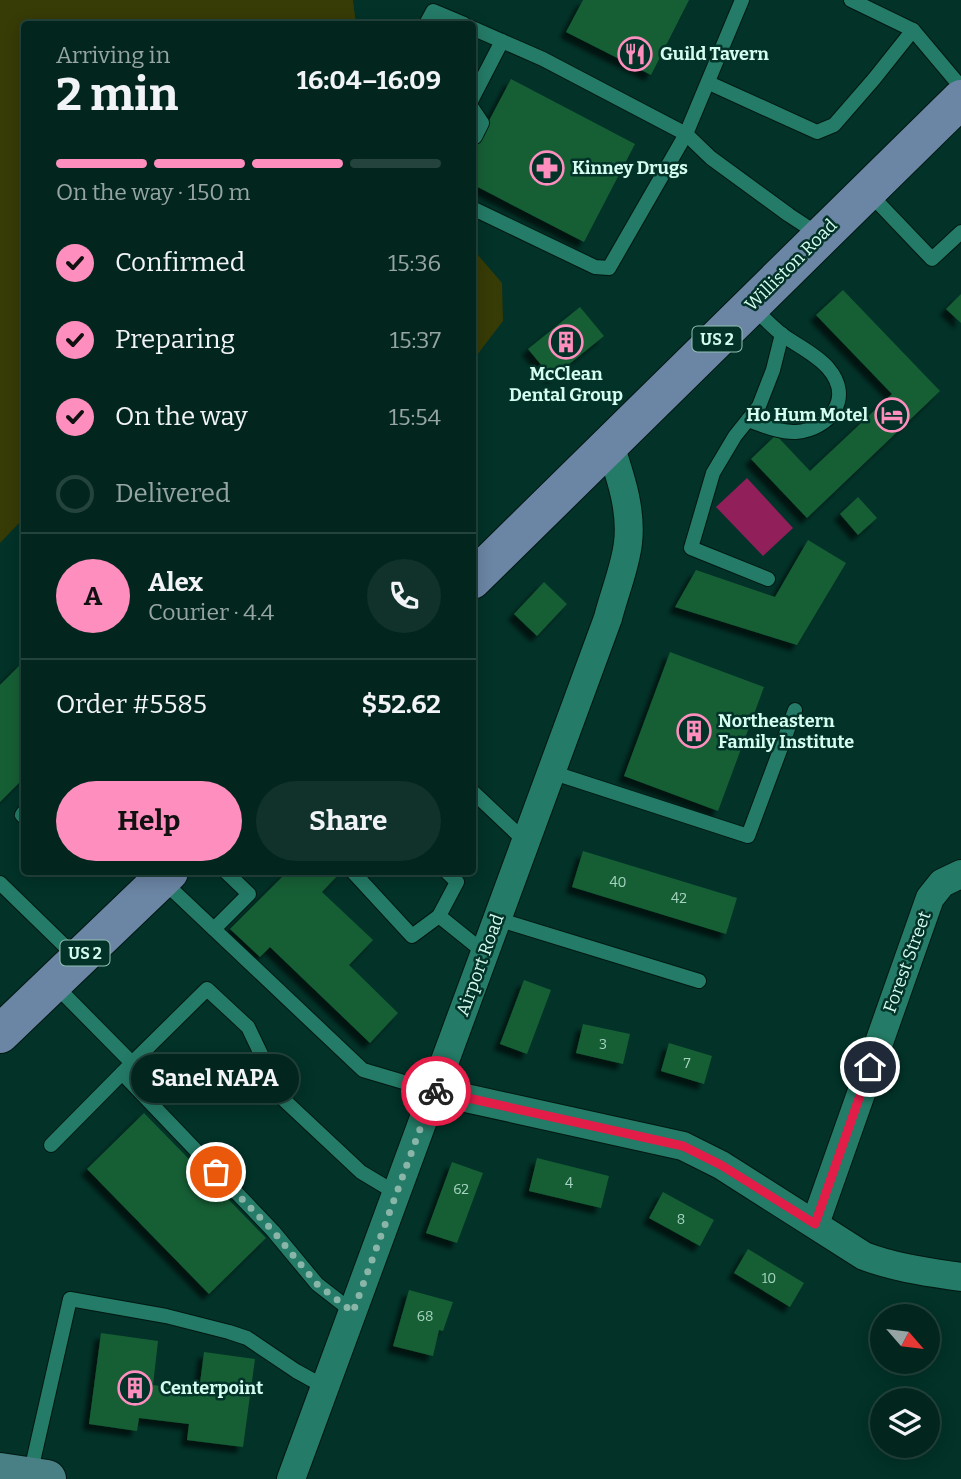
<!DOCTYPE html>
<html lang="en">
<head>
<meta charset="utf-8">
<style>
	:root { --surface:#02261e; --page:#10322b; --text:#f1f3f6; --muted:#96a5a4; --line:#23433c; --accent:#fe8ebd }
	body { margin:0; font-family:Bitter,serif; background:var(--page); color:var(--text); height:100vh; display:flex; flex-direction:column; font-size:26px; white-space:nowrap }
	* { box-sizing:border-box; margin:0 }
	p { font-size:23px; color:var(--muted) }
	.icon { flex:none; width:38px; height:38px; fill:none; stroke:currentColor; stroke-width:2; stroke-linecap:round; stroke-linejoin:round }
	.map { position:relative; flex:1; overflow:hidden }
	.details { position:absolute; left:21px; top:21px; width:455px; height:854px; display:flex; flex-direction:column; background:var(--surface); border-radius:7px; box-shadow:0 4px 18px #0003,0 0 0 2px var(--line) }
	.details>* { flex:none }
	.needle { width:46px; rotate:118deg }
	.controls { position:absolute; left:870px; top:1304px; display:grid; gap:14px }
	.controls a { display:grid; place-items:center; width:70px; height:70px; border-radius:50%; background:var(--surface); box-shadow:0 4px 18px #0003,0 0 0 2px var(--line); font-size:35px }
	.pin { position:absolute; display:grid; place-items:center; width:60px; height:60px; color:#fff; margin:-30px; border:4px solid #fff; border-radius:50%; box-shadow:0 2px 7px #0007 }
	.courier { position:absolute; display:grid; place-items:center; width:70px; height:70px; margin:-35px; border:5px solid #e11d48; border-radius:50%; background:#fff; color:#222; box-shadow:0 2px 9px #0007 }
	.bubble { position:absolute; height:49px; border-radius:24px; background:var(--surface); box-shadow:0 4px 18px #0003,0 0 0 2px var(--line); font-size:23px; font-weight:700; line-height:49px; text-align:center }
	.head em { font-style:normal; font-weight:700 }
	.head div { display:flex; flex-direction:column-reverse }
	.head { display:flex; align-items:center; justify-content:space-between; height:119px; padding:0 35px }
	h1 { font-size:46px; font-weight:700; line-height:52px }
	.bar { display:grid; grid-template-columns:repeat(4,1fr); gap:10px 7px; align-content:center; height:84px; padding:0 35px }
	.bar i { height:9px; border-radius:5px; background:var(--line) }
	.bar .on { background:var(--accent) }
	.bar p { grid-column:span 4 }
	.line { display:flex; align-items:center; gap:18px; padding:0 35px; border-top:2px solid var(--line) }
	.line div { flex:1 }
	.round { display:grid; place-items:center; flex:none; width:74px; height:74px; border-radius:37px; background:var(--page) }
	ol { padding:0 35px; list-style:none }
	li { display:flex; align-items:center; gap:21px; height:77px }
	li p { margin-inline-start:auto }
	li .icon { padding:7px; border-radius:50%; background:var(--accent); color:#111; stroke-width:4 }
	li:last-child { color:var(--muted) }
	li i { width:38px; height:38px; border:4px solid var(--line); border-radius:50% }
	.primary-button { display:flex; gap:14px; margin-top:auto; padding:14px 35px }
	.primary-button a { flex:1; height:80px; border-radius:42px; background:var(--accent); color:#111; font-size:28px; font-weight:700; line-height:80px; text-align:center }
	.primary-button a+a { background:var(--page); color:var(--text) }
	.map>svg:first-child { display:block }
</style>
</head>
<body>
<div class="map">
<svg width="961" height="1479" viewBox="0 0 961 1479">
	<defs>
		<filter id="shadow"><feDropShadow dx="-6" dy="6" stdDeviation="2" flood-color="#0009"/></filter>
	</defs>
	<rect width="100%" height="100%" fill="#023228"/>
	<g fill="#373b06">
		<polygon points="0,0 353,0 356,24 24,24 24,518 0,543"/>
		<polygon points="472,248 502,283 503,321 477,355 473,357"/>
	</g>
	<polygon fill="#911f5a" points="747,478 793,528 763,556 716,507"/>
	<g fill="#175e36" filter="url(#shadow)">
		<polygon points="583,0 689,0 651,75 566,32"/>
		<polygon points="511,79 635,144 584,242 472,184 472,153"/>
		<polygon points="843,290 940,391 807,518 751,459 776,435 810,471 892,394 816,315"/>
		<polygon points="961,294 961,323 946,309"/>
		<polygon points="580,307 604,336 552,378 528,349"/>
		<polygon points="858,497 877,518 858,535 840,514"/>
		<polygon points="808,540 846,563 797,645 675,607 696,570 775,597"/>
		<polygon points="544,582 567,604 537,636 514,614"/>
		<polygon points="670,652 764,687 718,811 624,776"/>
		<polygon points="24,661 24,778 0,802 0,685"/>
		<polygon points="583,851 737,898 726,934 572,887"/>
		<polygon points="287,872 341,872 322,892 373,940 349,965 398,1013 370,1043 270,947 260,957 230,929"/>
		<polygon points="524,980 551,990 527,1054 500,1044"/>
		<polygon points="583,1024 630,1034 623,1064 576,1053"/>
		<polygon points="669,1043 712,1056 704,1084 661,1071"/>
		<polygon points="144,1113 266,1238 209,1294 87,1169"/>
		<polygon points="537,1158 609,1176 601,1208 529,1191"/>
		<polygon points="452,1162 483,1173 457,1243 426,1233"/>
		<polygon points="663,1192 714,1220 700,1246 649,1218"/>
		<polygon points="748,1249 804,1283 790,1307 734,1273"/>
		<polygon points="409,1290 453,1302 443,1331 439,1330 433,1356 393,1346"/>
		<polygon points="101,1333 158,1341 153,1385 199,1391 204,1352 255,1359 243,1447 187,1440 189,1424 139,1418 137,1431 89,1424"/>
	</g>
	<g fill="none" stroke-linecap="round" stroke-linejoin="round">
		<defs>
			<g id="lane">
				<polyline points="851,0 913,30 961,87"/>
				<polyline points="426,24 433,11 464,24"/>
				<polyline points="472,28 543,59 686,134 711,158 789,215 821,236"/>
				<polyline points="709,83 817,132 834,125 874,79 913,30"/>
				<polyline points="472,99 502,41"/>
				<polyline points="472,108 482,123 475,137"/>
				<polyline points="868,192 932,259 961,232"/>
				<polyline points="472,208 595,267 609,268 686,134 742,0"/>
				<path d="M748 420C762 425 780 433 796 432 830 429 854 398 828 368 817 355 798 346 784 336 772 327 762 316 752 306"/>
				<polyline points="768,579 691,548 713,473 735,436 759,406 773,370 782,334"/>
				<polyline points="551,772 748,836 795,710"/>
				<polyline points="472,791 526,842"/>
				<polyline points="24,812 22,815 24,817"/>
				<polyline points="353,872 412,936 439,916 457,882 447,872"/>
				<polyline points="162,880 363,1070 434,1091"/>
				<polyline points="0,883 77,958"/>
				<polyline points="439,916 485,953"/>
				<polyline points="497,919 699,981"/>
				<polyline points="214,929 249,894 226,872"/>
				<polyline points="132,1063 207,989 248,1027 282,1098 361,1172 396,1193"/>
				<polyline points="122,1073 273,1231 317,1284 353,1312"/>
				<polyline points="51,1145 132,1063 54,984"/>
				<polyline points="30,1475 70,1299 166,1316 229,1332 247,1338 296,1371 325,1387"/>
			</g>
			<g id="street">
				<path d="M434 1091 683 1146 721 1165 864 1256C896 1268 928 1272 961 1277"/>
				<polyline points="815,1224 930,898 942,883 961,874"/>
				<path d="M291 1479 608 618C614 594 625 568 628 543 632 509 620 476 610 445"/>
			</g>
			<polyline id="secondary" points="0,1472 47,1479"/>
			<g id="primary">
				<polyline points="472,580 961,99"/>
				<polyline points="0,1034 169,872"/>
			</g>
		</defs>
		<use href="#lane" stroke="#001812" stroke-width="16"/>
		<use href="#street" stroke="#001812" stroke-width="30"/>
		<use href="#secondary" stroke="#001812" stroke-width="40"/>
		<use href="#primary" stroke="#001812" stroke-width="40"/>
		<use href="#lane" stroke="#247b67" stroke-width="14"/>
		<use href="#street" stroke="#247b67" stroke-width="28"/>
		<use href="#secondary" stroke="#488085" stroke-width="38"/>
		<use href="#primary" stroke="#6b85a4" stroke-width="38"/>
	</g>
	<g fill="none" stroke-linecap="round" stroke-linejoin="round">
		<polyline stroke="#8ab5a9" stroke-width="7" stroke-dasharray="0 12.6" points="216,1172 273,1231 317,1284 353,1312 434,1091 436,1091"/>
		<polyline stroke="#e11d48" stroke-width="9" points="436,1091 683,1146 721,1165 815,1224 870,1067"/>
	</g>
	<defs>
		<symbol id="restaurant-ring" viewBox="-11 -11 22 22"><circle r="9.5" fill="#023228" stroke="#fe8ebd" stroke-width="1.5"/><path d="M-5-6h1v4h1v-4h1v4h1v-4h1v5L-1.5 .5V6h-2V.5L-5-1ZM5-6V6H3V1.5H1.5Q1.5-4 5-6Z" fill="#fe8ebd"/></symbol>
		<symbol id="pharmacy-ring" viewBox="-11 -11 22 22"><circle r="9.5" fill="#023228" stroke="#fe8ebd" stroke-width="1.5"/><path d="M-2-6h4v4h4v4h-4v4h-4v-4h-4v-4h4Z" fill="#fe8ebd"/></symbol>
		<symbol id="building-ring" viewBox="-11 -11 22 22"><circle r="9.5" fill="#023228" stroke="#fe8ebd" stroke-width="1.5"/><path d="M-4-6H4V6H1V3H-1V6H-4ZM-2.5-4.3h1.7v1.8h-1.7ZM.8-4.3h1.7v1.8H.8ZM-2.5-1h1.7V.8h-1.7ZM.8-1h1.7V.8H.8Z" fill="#fe8ebd"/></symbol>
		<symbol id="hotel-ring" viewBox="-11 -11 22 22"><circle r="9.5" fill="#023228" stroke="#fe8ebd" stroke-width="1.5"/><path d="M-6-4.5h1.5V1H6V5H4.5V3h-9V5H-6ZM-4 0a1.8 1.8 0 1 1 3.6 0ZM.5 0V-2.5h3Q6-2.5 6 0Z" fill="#fe8ebd"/></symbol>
	</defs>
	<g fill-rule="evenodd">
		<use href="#restaurant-ring" x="616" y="35" width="38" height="38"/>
		<use href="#pharmacy-ring" x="528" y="149" width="38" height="38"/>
		<use href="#building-ring" x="547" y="323" width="38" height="38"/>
		<use href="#hotel-ring" x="873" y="396" width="38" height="38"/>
		<use href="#building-ring" x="675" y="712" width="38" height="38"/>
		<use href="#building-ring" x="116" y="1369" width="38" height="38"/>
	</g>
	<g text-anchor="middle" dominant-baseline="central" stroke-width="5" stroke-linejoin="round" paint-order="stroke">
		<g font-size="14" fill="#a5d4c1">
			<text x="618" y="882">40</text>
			<text x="679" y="898">42</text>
			<text x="603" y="1044">3</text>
			<text x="687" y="1063">7</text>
			<text x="569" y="1183">4</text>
			<text x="461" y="1189">62</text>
			<text x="681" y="1219">8</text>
			<text x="769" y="1278">10</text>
			<text x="425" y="1316">68</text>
		</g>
		<g fill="#023228" stroke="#95bfb3" stroke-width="2">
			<rect x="692.5" y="326.5" width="49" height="25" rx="5"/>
			<rect x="60.5" y="940.5" width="49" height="25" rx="5"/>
		</g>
		<g font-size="16" font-weight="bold" fill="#d4fcef">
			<text x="717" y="339">US 2</text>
			<text x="85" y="953">US 2</text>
		</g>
		<g font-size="18" font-weight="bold" fill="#d4fcef" stroke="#023228" text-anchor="start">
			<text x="660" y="54">Guild Tavern</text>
			<text x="572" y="168">Kinney Drugs</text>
			<text x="566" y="374" text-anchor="middle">McClean<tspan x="566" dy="21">Dental Group</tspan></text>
			<text x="868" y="415" text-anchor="end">Ho Hum Motel</text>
			<text x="718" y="721">Northeastern<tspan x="718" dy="21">Family Institute</tspan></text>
			<text x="160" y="1388">Centerpoint</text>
		</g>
		<g font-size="18" fill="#d4fcef" stroke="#023228">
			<text transform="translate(791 265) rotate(-45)">Williston Road</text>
			<text transform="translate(907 962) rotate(-70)">Forest Street</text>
			<text transform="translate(480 965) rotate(-70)">Airport Road</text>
		</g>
	</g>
</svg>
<div class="controls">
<a><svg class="needle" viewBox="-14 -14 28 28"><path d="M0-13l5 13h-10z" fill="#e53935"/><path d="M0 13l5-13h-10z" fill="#96a5a4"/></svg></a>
<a><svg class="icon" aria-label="layers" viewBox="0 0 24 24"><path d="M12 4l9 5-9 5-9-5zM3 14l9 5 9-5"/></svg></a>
</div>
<div class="pin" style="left:216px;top:1172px;background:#ea580c"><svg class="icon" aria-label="bag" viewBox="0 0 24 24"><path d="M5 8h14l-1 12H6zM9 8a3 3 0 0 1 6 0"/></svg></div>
<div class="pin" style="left:870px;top:1067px;background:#1f2937"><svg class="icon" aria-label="home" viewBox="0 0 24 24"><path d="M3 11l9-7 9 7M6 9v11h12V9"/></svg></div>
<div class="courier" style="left:436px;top:1091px"><svg class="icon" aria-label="bike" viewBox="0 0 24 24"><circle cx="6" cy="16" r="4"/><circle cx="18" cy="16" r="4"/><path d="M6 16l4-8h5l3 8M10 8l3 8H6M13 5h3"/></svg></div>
<div class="bubble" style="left:131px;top:1054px;width:168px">Sanel NAPA</div>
<section class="details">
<div class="head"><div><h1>2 min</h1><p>Arriving in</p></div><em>16:04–16:09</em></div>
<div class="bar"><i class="on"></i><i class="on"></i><i class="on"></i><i></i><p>On the way · 150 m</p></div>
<ol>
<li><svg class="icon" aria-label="check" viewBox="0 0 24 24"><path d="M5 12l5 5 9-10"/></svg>Confirmed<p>15:36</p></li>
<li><svg class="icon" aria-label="check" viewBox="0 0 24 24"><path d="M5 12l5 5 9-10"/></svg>Preparing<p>15:37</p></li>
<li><svg class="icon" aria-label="check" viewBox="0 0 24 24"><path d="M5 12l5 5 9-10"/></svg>On the way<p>15:54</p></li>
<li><i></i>Delivered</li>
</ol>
<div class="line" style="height:126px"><b class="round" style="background:var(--accent);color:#111">A</b><div><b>Alex</b><p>Courier · 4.4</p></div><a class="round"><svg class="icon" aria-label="phone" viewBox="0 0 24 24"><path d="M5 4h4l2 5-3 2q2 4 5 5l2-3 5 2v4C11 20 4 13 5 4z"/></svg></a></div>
<div class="line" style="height:91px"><div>Order #5585</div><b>$52.62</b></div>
<div class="primary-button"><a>Help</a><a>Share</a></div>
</section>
</div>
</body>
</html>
